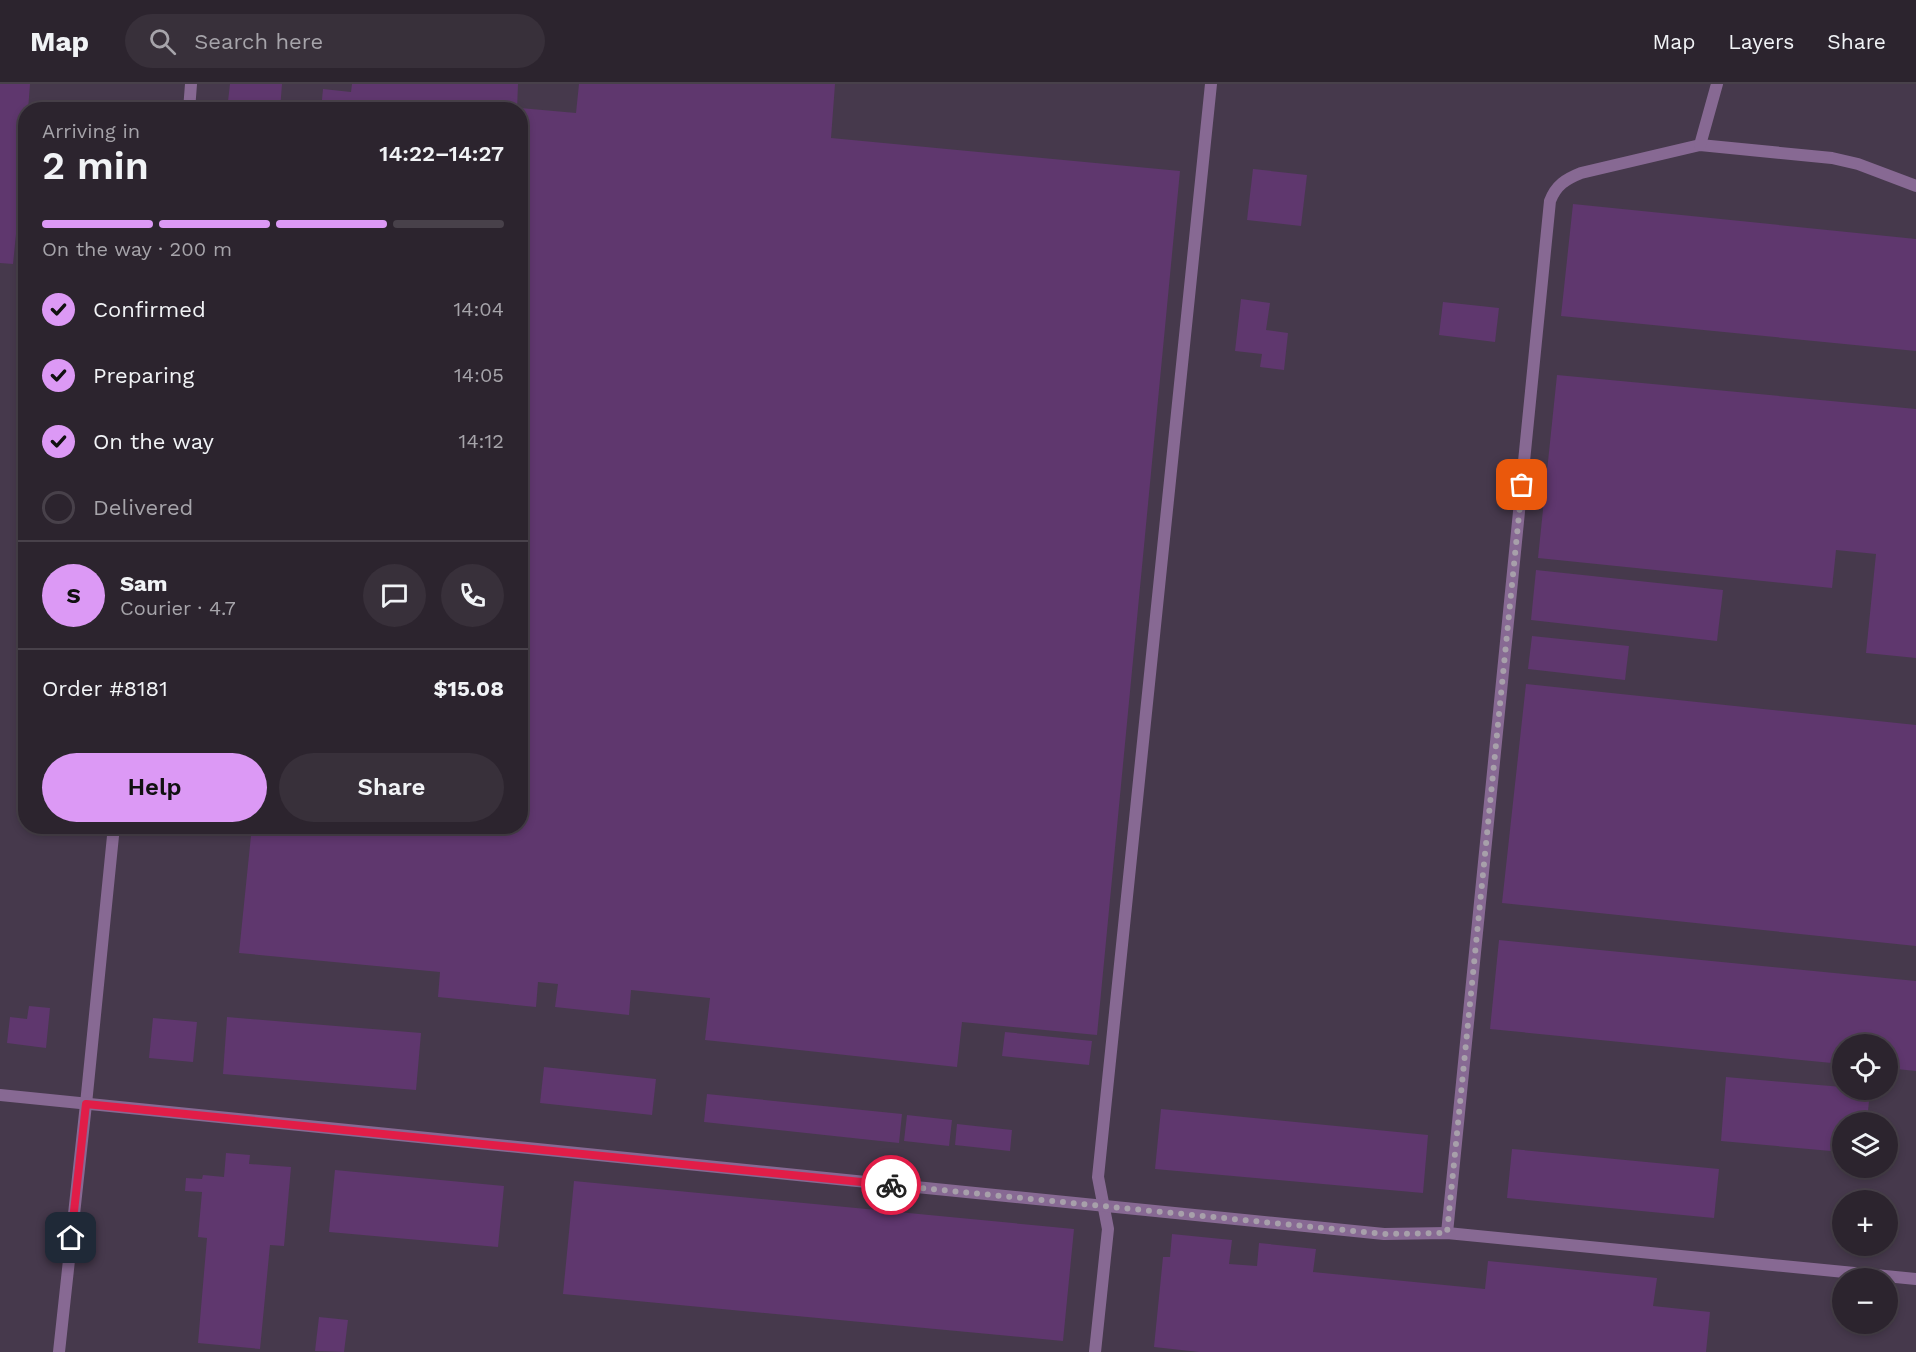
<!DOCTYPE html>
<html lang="en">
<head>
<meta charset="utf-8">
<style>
	:root { --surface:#2c242e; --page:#38303a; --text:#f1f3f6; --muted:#a6a4aa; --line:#48414a; --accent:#dc99f5 }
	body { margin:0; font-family:"Work Sans",sans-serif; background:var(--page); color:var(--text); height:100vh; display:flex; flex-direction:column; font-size:22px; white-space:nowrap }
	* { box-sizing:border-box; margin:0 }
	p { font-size:20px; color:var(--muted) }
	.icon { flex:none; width:33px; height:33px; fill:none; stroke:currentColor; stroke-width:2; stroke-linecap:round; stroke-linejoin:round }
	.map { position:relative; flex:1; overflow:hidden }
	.details { position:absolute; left:18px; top:18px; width:510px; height:732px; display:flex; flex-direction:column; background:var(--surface); border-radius:24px; box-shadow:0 3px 9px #0003,0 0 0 2px var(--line) }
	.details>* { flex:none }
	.controls { position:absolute; left:1832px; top:950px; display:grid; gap:12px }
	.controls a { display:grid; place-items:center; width:66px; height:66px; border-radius:50%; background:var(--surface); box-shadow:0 3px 9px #0003,0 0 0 2px var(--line); font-size:30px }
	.pin { position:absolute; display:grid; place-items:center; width:51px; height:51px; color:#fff; margin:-26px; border-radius:12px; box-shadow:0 3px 9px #0006 }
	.courier { position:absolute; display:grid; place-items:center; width:60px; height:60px; margin:-30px; border:4px solid #e11d48; border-radius:50%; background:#fff; color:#222; box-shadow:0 2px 8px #0007 }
	.overview em { font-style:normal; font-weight:600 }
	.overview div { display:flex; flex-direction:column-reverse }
	.overview { display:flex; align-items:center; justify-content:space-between; height:102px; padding:0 24px }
	h1 { font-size:39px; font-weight:600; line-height:45px }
	.bar { display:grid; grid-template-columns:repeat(4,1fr); gap:9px 6px; align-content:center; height:72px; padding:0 24px }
	.bar i { height:8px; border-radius:4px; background:var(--line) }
	.bar .on { background:var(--accent) }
	.bar p { grid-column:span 4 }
	.line { display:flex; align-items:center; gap:15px; padding:0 24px; border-top:2px solid var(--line) }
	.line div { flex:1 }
	.round { display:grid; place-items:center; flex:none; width:63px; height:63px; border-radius:32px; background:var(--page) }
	ol { padding:0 24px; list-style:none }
	li { display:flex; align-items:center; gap:18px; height:66px }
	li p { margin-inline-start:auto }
	li .icon { padding:6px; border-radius:50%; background:var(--accent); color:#111; stroke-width:4 }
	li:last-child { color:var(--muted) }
	li i { width:33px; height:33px; border:3px solid var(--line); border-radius:50% }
	.button { display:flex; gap:12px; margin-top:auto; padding:12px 24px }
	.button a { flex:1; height:69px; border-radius:36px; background:var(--accent); color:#111; font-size:24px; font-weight:600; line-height:69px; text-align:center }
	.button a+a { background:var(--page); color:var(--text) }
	header { display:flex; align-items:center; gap:36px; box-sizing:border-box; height:84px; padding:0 30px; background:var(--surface); border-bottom:2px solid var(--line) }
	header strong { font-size:28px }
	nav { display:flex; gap:33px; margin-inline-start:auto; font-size:21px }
	.search { width:420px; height:54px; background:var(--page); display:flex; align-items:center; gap:15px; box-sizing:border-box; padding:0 21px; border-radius:33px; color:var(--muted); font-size:22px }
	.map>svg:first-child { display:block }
</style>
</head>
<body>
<header>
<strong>Map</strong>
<div class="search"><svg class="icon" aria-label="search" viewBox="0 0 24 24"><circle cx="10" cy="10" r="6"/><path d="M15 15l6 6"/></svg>Search here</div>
<nav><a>Map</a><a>Layers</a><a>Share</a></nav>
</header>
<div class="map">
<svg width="1916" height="1268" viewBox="0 0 1916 1268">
	<rect width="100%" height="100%" fill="#3a303e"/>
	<path fill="#46394c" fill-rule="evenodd" d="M0 0H1916V1268H0ZM26 26H520V742H26ZM1842 960H1887V1005H1842ZM1842 1038H1887V1083H1842ZM1842 1116H1887V1161H1842ZM1842 1194H1887V1239H1842Z"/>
	<g fill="#5f376e">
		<polygon points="0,0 30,0 28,26 26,26 26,50 13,180 0,179"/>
		<polygon points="230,0 282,0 280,26 227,26"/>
		<polygon points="352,0 518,0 517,26 321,26 323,5 351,8"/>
		<polygon points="579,0 835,0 831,54 1180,87 1097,951 962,938 957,983 705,956 710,914 631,906 629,931 555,923 558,900 538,898 536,923 438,913 440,888 239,869 252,742 520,742 520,24 576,29"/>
		<polygon points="1253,85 1307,91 1301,142 1247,136"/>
		<polygon points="1573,120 1916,155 1916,267 1561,232"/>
		<polygon points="1241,215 1270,219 1266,246 1288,249 1284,286 1260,283 1262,270 1235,267"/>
		<polygon points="1443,218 1499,224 1495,258 1439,251"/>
		<polygon points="1557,291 1916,325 1916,574 1866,569 1876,470 1836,466 1832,504 1538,474"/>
		<polygon points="1536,486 1723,506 1717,557 1531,536"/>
		<polygon points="1532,552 1629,562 1625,596 1528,585"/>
		<polygon points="1526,600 1916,641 1916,862 1502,819"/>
		<polygon points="1499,856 1916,897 1916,987 1887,984 1887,960 1842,960 1842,980 1490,945"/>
		<polygon points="29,922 50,924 46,964 7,959 10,933 27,935"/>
		<polygon points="227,933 421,949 416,1006 223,990"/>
		<polygon points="153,934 197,938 193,978 149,974"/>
		<polygon points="1005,948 1092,957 1089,981 1002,972"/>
		<polygon points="544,983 656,995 652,1031 540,1019"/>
		<polygon points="1726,993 1842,1003 1842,1005 1870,1006 1867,1038 1842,1038 1842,1068 1721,1057"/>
		<polygon points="707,1010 902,1030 899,1059 704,1038"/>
		<polygon points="1161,1025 1428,1051 1423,1109 1155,1085"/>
		<polygon points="907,1031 952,1036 949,1062 904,1057"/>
		<polygon points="957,1040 1012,1046 1010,1067 955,1061"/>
		<polygon points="1512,1065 1719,1085 1714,1134 1507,1114"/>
		<polygon points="226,1069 250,1071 249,1080 291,1083 284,1162 270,1161 260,1265 198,1259 207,1154 198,1153 202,1108 185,1107 186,1094 202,1095 203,1091 224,1093"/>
		<polygon points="335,1086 504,1102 498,1163 329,1148"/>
		<polygon points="574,1097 1074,1145 1063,1257 563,1210"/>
		<polygon points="1172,1150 1232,1156 1229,1180 1257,1182 1259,1159 1316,1165 1313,1188 1485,1205 1488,1177 1657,1194 1653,1222 1710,1228 1706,1268 1199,1268 1154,1263 1163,1173 1170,1173"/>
		<polygon points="319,1233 348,1236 344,1268 315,1267"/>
	</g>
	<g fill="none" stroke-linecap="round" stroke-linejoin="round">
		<g stroke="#876993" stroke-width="12">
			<polyline points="189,26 191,0"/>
			<polyline points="86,1020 114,742"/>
			<path d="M1447 1149 1550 117C1556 101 1566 95 1581 89L1700 61 1832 74 1858 80 1916 102"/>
			<polyline points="1095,1268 1108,1145 1098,1093 1211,0"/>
		</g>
		<g stroke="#876993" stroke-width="12">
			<polyline points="1700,61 1717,0"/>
			<polyline points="0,1011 1384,1150 1447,1149 1916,1195"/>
			<polyline points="59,1268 86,1020"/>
		</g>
	</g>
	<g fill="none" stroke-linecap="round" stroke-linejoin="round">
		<polyline stroke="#a7a0aa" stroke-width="6" stroke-dasharray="0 10.8" points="891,1101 1384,1150 1447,1149 1522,401"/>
		<polyline stroke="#e11d48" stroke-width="8" points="71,1154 86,1020 891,1101"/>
	</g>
</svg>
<div class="controls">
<a><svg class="icon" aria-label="locate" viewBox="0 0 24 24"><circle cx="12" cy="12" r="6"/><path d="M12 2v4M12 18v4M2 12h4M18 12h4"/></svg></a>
<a><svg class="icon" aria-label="layers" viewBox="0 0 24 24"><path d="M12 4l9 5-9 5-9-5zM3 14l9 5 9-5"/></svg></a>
<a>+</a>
<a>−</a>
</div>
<div class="pin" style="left:1522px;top:401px;background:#ea580c"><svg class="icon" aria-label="bag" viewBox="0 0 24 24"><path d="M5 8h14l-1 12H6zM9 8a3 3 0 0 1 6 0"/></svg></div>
<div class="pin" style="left:71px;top:1154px;background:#1f2937"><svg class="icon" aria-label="home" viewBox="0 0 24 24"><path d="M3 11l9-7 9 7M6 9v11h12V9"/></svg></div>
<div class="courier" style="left:891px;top:1101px"><svg class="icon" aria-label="bike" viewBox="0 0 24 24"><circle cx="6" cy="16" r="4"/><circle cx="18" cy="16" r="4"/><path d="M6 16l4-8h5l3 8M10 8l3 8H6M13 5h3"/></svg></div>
<section class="details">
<div class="overview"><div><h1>2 min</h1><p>Arriving in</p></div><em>14:22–14:27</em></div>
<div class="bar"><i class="on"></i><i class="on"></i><i class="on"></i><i></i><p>On the way · 200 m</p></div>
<ol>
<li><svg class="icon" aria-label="check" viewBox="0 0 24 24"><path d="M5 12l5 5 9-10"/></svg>Confirmed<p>14:04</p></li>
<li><svg class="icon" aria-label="check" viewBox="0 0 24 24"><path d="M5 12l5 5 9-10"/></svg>Preparing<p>14:05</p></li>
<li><svg class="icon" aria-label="check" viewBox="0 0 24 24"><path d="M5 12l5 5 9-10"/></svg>On the way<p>14:12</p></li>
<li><i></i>Delivered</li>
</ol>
<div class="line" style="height:108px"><b class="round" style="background:var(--accent);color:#111">S</b><div><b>Sam</b><p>Courier · 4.7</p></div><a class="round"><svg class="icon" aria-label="chat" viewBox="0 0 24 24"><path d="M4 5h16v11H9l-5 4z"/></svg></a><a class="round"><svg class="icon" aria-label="phone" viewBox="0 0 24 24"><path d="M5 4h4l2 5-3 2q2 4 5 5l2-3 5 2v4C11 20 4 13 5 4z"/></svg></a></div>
<div class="line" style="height:78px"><div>Order #8181</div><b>$15.08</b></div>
<div class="button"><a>Help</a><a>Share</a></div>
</section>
</div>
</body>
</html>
